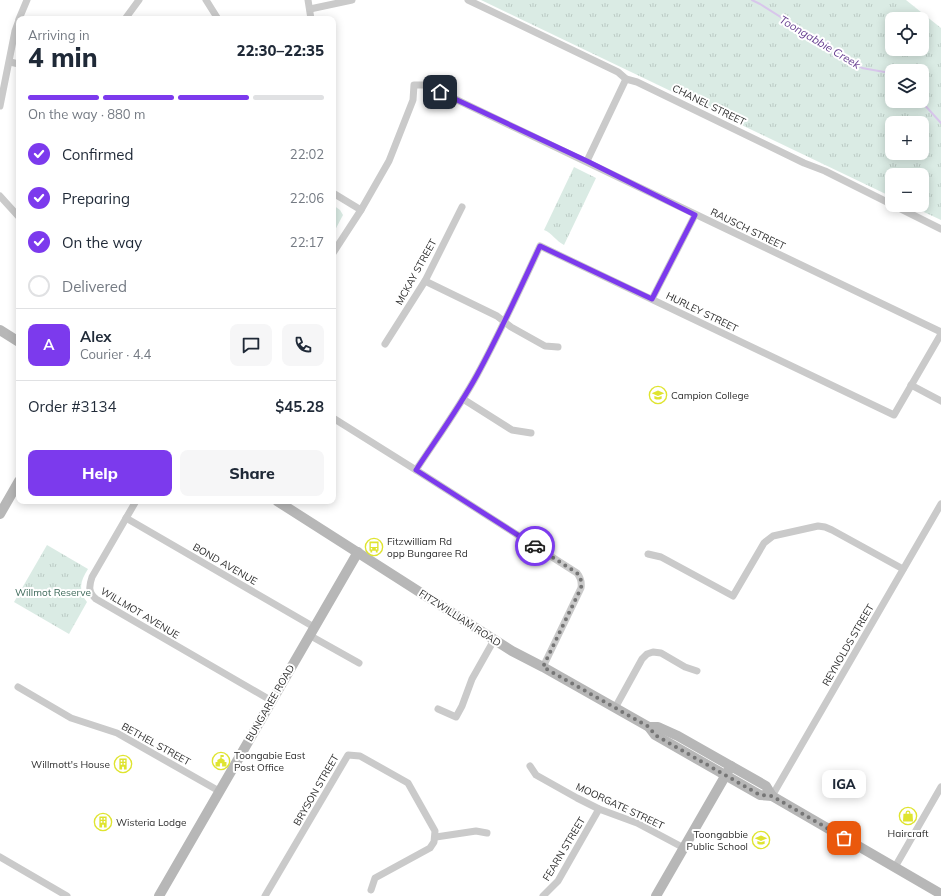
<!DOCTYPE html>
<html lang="en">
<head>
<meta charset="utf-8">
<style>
	:root { --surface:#fff; --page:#f6f6f7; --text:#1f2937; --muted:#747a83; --line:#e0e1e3; --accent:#7c3aed }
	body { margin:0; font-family:Mulish,sans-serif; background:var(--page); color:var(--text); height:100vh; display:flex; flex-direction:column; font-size:15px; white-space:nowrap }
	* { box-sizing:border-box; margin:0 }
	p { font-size:13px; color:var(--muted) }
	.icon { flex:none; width:22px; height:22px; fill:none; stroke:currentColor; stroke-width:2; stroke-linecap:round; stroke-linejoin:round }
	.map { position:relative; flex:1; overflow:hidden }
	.side { position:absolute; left:16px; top:16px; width:320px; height:488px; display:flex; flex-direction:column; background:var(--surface); border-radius:8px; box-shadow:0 2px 10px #0003 }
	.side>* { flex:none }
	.fabs { position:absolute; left:885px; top:12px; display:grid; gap:8px }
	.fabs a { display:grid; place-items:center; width:44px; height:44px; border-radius:8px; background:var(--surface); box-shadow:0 2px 10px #0003; font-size:20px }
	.pin { position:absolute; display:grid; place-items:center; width:34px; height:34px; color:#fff; margin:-17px; border-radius:8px; box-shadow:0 2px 6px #0006 }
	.courier { position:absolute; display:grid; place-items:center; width:40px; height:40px; margin:-20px; border:3px solid #7c3aed; border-radius:50%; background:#fff; color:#222; box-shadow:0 1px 5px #0007 }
	.bubble { position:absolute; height:28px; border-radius:8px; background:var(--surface); box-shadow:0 2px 10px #0003; font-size:13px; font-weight:800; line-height:28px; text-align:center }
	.overview em { font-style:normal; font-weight:800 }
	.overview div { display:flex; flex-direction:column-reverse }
	.overview { display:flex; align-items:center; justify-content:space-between; height:68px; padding:0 12px }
	h1 { font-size:26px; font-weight:800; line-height:30px }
	.bar { display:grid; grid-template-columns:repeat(4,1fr); gap:6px 4px; align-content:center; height:48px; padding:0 12px }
	.bar i { height:5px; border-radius:3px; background:var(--line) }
	.bar .selected { background:var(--accent) }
	.bar p { grid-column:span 4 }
	.line { display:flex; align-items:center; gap:10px; padding:0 12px; border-top:1px solid var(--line) }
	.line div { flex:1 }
	.round { display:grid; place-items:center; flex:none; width:42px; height:42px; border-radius:8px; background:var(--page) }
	ol { padding:0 12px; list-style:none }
	li { display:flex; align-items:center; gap:12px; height:44px }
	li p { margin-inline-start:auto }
	li .icon { padding:4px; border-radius:50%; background:var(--accent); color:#fff; stroke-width:4 }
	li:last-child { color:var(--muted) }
	li i { width:22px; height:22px; border:2px solid var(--line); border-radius:50% }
	.cta { display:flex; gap:8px; margin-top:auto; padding:8px 12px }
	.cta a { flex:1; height:46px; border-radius:8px; background:var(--accent); color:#fff; font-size:16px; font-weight:800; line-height:46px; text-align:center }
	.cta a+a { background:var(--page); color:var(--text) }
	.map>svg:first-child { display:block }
</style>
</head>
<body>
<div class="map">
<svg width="941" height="896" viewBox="0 0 941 896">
	<defs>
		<pattern id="grass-tufts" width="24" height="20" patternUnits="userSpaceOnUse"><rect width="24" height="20" fill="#daebe4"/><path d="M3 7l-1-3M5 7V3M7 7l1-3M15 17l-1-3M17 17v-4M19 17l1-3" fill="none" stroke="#bbcac4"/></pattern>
	</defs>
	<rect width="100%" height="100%" fill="#fff"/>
	<g fill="url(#grass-tufts)" fill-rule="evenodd">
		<path d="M481 0H906L941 28V220L909 205H922V175H892V197ZM892 19H922V49H892ZM892 71H922V101H892ZM892 123H922V153H892Z"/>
		<path d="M574 167 596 178 564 245C556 241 552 233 544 230Z"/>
		<path d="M47 545 88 569C80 581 78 591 87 602L69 634 14 602Z"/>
	</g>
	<polygon fill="#daebe4" points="333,205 340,210 343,215 333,234"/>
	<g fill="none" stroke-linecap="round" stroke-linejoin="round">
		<g stroke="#d8c6eb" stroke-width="2">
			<polyline points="752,0 760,4 798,28 862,68 890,73 892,74"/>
			<polyline points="921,101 941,123"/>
		</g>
		<g stroke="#cacaca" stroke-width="7">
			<polyline points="206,0 218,19"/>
			<polyline points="308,0 311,19"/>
			<polyline points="468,0 618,72 626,79 637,82 804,163 825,171 941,229"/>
			<polyline points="310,9 352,0"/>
			<polyline points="19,19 27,0"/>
			<polyline points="125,19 139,0"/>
			<polyline points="10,62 19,64"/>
			<polyline points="0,106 15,31 19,20"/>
			<polyline points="587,161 626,79"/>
			<polyline points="333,193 361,210"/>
			<polyline points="0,196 19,217"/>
			<path d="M333 253 361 210 389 161 413 100 414 85H426C598 167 769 250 941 332"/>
			<polyline points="425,281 497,316 511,327 545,346 558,347"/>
			<polyline points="652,299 695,215"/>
			<polyline points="385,344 425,281 462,207"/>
			<polyline points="911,385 941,401"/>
			<polyline points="463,399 512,430 531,433"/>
			<path d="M333 418 416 470 577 573C581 578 582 582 581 588L543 667"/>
			<path d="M416 470C437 438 459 408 477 375 500 333 520 289 540 246L894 415 941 334"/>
			<path d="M136 501 92 577C89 586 88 592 96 599L272 701"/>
			<polyline points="126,518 314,627"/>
			<polyline points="648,554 661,557 733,596 764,543 773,536 818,526 825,527 832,530 903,569"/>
			<polyline points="309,635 359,663"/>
			<polyline points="18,687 71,718 117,733 219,791"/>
			<polyline points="615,708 642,659 647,654 653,652 661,653 685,667 697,671"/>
			<polyline points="438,709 456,717 462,706 472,679 494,640"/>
			<polyline points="530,766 536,775 577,798 599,809 637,823 684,848"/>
			<polyline points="772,796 941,504"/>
			<polyline points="436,837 476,831 487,833"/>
			<polyline points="0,857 67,896"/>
			<polyline points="895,867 941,787"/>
			<polyline points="265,896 348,755 360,756 408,783 435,831 434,842 430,848 375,878 371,890"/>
			<polyline points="543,896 558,881 599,809"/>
		</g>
		<g stroke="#b7b7b7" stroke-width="10">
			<polyline points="0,330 19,342"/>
			<polyline points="277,501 512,651 543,667 649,727 655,735 760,795 772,796 941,894"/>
			<polyline points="0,514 19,481"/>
			<polyline points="649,727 658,727 678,736 766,786 772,796"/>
			<polyline points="159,896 358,552"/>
			<polyline points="656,896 731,766"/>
		</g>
	</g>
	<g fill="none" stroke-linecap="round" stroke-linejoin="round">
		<path stroke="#767676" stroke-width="4" stroke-dasharray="0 7.2" d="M535 546 577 573C581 578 582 582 581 588L543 667 649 727 655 735 760 795 772 796 844 838"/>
		<path stroke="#7c3aed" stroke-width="5" d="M440 92 587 161 695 215 652 299 540 246C520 289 500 333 477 375 459 408 437 438 416 470L535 546"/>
	</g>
	<defs>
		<symbol id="school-ring" viewBox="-11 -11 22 22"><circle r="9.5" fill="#fff" stroke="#dfe42f" stroke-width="1.5"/><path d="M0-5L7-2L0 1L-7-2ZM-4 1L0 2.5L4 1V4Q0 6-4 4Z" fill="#dfe42f"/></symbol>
		<symbol id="bus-ring" viewBox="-11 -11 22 22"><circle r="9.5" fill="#fff" stroke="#dfe42f" stroke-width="1.5"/><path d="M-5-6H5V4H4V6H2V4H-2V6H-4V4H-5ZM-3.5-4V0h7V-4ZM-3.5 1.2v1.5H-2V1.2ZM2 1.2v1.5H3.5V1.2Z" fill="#dfe42f"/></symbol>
		<symbol id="civic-ring" viewBox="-11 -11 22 22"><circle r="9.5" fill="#fff" stroke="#dfe42f" stroke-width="1.5"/><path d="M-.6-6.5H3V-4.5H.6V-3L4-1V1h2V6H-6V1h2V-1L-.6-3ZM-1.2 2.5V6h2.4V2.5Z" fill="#dfe42f"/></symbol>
		<symbol id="building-ring" viewBox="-11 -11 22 22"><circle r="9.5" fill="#fff" stroke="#dfe42f" stroke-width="1.5"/><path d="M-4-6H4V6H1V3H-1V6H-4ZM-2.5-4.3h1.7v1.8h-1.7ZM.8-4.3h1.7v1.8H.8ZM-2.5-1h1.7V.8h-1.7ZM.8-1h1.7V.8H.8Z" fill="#dfe42f"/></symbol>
		<symbol id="shop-ring" viewBox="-11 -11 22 22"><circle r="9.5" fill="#fff" stroke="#dfe42f" stroke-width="1.5"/><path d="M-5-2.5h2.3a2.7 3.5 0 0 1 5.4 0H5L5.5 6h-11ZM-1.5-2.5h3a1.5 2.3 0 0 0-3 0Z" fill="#dfe42f"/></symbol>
	</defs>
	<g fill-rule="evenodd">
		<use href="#school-ring" x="648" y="385" width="20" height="20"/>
		<use href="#bus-ring" x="364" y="537" width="20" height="20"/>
		<use href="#civic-ring" x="211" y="751" width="20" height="20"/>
		<use href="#building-ring" x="113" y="754" width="20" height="20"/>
		<use href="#shop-ring" x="898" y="806" width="20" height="20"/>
		<use href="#building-ring" x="93" y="812" width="20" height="20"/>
		<use href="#school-ring" x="751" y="830" width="20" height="20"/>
	</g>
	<g text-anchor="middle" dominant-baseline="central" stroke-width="4" stroke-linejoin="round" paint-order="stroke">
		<g font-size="10" fill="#2d2d2d" stroke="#fff">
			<text transform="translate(709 105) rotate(26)">CHANEL STREET</text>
			<text transform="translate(748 229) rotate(26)">RAUSCH STREET</text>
			<text transform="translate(416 272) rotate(-61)">MCKAY STREET</text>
			<text transform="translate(702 312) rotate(26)">HURLEY STREET</text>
			<text transform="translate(225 564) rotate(30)">BOND AVENUE</text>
			<text transform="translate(140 613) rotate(31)">WILLMOT AVENUE</text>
			<text transform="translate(460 618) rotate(33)">FITZWILLIAM ROAD</text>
			<text transform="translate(848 645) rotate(-60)">REYNOLDS STREET</text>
			<text transform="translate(270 703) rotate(-60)">BUNGAREE ROAD</text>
			<text transform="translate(156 744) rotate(29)">BETHEL STREET</text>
			<text transform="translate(316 790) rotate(-60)">BRYSON STREET</text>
			<text transform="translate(620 806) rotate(25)">MOORGATE STREET</text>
			<text transform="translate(564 849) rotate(-59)">FEARN STREET</text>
		</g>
		<g font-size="10" fill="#2d2d2d" stroke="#fff" text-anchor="start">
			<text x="671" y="395">Campion College</text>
			<text x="387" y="541">Fitzwilliam Rd<tspan x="387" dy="12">opp Bungaree Rd</tspan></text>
			<text x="234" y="755">Toongabie East<tspan x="234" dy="12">Post Office</tspan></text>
			<text x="110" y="764" text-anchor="end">Willmott's House</text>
			<text x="116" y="822">Wisteria Lodge</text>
			<text x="908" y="833" text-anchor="middle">Haircraft</text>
			<text x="748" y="834" text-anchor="end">Toongabbie<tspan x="748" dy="12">Public School</tspan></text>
		</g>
		<g font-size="10" fill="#3b6858" stroke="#fff">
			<text x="53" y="592">Willmot Reserve</text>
		</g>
		<g font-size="11" font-style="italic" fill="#643c8f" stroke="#fff">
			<text transform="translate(820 42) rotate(31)">Toongabbie Creek</text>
		</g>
	</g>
</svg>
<div class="fabs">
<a><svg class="icon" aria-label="locate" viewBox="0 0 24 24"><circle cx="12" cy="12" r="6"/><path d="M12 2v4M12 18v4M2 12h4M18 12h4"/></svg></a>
<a><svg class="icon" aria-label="layers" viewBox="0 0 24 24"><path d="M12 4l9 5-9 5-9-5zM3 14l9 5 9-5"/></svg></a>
<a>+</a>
<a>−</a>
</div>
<div class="pin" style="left:844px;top:838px;background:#ea580c"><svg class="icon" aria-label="bag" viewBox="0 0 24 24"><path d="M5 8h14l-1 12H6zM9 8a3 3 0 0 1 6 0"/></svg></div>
<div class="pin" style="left:440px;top:92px;background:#1f2937"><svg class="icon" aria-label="home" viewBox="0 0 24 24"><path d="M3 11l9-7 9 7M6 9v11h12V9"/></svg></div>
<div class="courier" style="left:535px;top:546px"><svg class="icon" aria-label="car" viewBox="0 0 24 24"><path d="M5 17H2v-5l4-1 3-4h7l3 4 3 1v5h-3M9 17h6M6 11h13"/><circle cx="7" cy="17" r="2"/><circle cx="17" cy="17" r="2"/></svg></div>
<div class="bubble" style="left:822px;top:770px;width:44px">IGA</div>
<section class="side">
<div class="overview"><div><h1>4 min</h1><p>Arriving in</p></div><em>22:30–22:35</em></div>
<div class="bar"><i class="selected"></i><i class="selected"></i><i class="selected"></i><i></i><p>On the way · 880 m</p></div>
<ol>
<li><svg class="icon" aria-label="check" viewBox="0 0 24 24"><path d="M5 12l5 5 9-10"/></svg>Confirmed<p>22:02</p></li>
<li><svg class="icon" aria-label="check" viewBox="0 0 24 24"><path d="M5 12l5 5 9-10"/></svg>Preparing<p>22:06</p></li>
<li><svg class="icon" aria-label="check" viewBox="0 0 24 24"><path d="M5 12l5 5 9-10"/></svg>On the way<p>22:17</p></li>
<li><i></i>Delivered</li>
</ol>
<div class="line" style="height:72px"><b class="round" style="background:var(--accent);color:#fff">A</b><div><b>Alex</b><p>Courier · 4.4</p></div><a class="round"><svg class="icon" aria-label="chat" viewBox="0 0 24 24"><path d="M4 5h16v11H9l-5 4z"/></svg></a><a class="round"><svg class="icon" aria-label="phone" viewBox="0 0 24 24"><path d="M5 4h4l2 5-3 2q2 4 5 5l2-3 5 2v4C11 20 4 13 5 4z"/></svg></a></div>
<div class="line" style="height:52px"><div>Order #3134</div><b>$45.28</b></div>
<div class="cta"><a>Help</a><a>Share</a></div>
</section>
</div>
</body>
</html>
